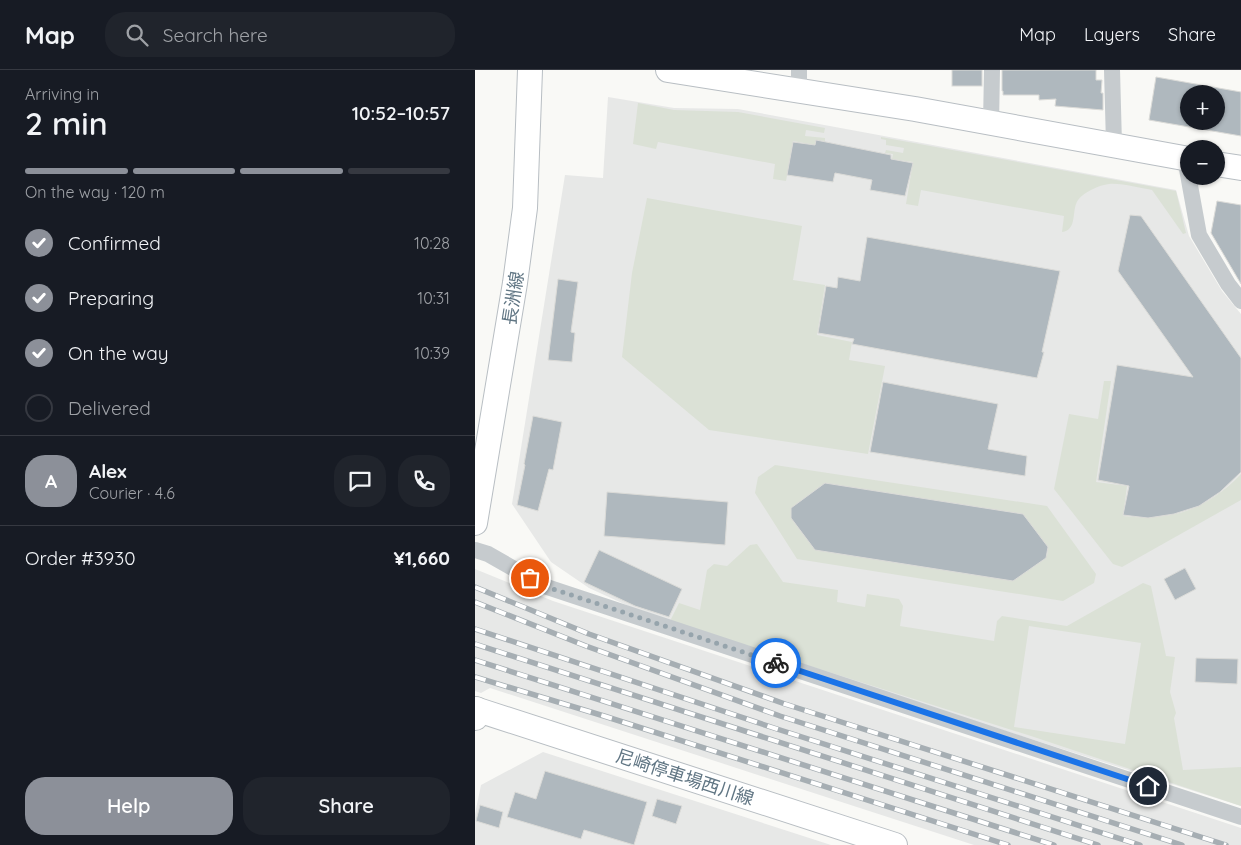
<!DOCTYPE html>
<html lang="en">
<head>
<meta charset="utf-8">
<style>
	:root { --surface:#171b24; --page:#20242c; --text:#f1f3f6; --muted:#9ea1a6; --line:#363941; --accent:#8c9099 }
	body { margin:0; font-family:Quicksand,"Noto Sans JP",sans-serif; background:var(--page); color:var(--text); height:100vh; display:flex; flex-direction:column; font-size:19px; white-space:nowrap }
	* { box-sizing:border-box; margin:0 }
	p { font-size:16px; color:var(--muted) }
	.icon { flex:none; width:28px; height:28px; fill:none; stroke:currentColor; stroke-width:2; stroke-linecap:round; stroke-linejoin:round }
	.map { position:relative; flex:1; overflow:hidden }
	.details { display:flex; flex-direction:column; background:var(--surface); width:475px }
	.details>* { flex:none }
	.fabs { position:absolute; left:705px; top:15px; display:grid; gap:10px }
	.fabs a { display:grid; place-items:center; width:45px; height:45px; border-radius:50%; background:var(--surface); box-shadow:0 1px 4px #0004; font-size:25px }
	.pin { position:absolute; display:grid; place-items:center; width:42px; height:42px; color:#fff; margin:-21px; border:2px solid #fff; border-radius:50%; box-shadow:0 1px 5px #0007 }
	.courier { position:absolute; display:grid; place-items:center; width:50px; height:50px; margin:-25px; border:4px solid #1a73e8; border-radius:50%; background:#fff; color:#222; box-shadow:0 1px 6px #0007 }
	.headline em { font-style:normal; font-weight:600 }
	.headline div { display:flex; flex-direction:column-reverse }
	.headline { display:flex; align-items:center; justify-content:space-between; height:85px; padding:0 25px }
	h1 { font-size:32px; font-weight:600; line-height:38px }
	.bar { display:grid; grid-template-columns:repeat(4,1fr); gap:8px 5px; align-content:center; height:60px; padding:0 25px }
	.bar i { height:6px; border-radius:4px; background:var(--line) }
	.bar .on { background:var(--accent) }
	.bar p { grid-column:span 4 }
	.line { display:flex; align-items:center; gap:12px; padding:0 25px; border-top:1px solid var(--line) }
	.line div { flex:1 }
	.round { display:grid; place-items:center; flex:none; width:52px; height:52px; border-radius:20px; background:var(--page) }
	ol { padding:0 25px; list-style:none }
	li { display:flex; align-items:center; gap:15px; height:55px }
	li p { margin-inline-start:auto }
	li .icon { padding:5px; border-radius:50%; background:var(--accent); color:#fff; stroke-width:4 }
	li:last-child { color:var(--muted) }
	li i { width:28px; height:28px; border:2px solid var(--line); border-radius:50% }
	.cta { display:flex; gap:10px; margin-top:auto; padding:10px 25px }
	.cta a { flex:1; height:58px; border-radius:20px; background:var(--accent); color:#fff; font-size:20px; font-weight:600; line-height:58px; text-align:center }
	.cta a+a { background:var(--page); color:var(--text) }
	header { display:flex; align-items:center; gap:30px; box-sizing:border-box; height:70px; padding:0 25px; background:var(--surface); border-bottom:1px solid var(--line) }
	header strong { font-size:24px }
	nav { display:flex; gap:28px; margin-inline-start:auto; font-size:18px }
	.search { width:350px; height:45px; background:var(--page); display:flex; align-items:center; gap:12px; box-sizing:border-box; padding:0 18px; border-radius:20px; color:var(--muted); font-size:19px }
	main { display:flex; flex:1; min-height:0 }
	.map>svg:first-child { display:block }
</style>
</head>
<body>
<header>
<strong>Map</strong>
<div class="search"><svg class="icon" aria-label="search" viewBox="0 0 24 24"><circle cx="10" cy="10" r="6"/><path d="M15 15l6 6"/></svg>Search here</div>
<nav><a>Map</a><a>Layers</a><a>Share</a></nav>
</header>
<main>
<section class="details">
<div class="headline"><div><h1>2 min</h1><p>Arriving in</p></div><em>10:52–10:57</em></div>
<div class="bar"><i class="on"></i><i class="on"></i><i class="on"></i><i></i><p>On the way · 120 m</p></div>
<ol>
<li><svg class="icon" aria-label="check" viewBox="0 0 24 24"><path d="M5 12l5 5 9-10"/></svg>Confirmed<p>10:28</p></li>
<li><svg class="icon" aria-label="check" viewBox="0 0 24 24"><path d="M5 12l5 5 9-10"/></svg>Preparing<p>10:31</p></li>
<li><svg class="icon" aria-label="check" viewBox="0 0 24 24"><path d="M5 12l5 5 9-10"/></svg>On the way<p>10:39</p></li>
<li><i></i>Delivered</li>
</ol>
<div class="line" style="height:90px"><b class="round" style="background:var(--accent);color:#fff">A</b><div><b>Alex</b><p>Courier · 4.6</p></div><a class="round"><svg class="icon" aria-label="chat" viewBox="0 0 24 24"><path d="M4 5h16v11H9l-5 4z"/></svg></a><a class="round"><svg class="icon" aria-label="phone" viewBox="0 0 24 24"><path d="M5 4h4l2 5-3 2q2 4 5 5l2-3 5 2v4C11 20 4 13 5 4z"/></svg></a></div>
<div class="line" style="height:65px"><div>Order #3930</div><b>¥1,660</b></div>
<div class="cta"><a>Help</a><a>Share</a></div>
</section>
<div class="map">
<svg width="766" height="775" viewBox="0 0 766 775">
	<rect width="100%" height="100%" fill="#f9f9f6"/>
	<g fill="#e7e8e7">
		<polygon points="133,27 199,38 263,39 701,120 714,166 747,221 766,244 766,736 311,591 313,584 294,579 292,586 193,554 114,518 76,492 37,434 90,105 128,108"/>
		<polygon points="0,499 78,531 766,758 766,775 499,775 15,618 6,623 0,621"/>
		<polygon points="68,682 356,775 0,775 0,744 6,715"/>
	</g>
	<g fill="#dbe1d6" fill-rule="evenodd">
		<polygon points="163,33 199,40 263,42 350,58 349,63 331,60 330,66 350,68 350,71 341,70 340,75 318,71 311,111 298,109 300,94 183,72 181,79 158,74"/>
		<path d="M406 67 701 121 711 163 708 164 677 120C664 118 648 113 634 114 624 115 609 122 603 130 596 140 603 160 587 162L589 146 446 120 443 136 431 134 438 92 417 89 418 84 410 83 411 80 428 83 429 78 411 75V70L406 69Z"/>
		<polygon points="172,128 327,156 318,210 350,215 342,265 377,272 374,290 410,296 393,384 234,360 147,287 157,203"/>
		<path d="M629 311H636L621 412 652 416 648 446C696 452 733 439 766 404V430L647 497 638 494 579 419 594 344 623 349Z"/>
		<path d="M300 395 572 436 621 504 619 513 588 531 322 489 280 423 283 407ZM350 413 548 444 570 473 569 479 573 480 572 485H568L567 491 538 511 340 480 318 451 320 445 316 444V439L320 440 321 434Z"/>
		<path d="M282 474 308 512 363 520 362 532 390 537 392 524 424 529 428 536 425 556 519 571 522 551 527 546 592 556 668 513 676 516 691 586 700 587 695 622 701 643 699 648 708 700 766 697V736L556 666 313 589 314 584 293 578 291 585 194 553 204 533 225 540 232 500 239 494 252 496 275 475ZM554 556 666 573 650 674 539 657Z"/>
	</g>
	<g fill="#afb8be" stroke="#dbdbd8" fill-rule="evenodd">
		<rect x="477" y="0" width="30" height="16"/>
		<polygon points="527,0 621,0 621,10 627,10 626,23 628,23 628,40 580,36 581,29 564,30 564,25 528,25 528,21 527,21"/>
		<path d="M681 7 766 22V66L674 50ZM714 24H741V51H714Z"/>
		<polygon points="341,70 416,85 416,89 438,93 430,126 395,120 397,110 360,103 358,112 312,105 318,72 340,75"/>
		<polygon points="742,131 766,135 766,214 736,163"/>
		<polygon points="655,145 666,146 766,288 766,402 745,422 724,436 699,444 673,448 648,445 654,416 623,410 642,295 718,307 643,201"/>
		<polygon points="392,167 585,201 567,282 569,282 562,308 377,274 379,269 343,263 351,216 362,218 363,207 385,211"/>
		<polygon points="83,209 103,212 96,262 100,263 97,292 73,290"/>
		<polygon points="408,312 523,334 513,379 552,386 550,406 395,382"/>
		<polygon points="58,346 87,352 78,400 74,399 63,441 42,435 50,395 49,394"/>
		<polygon points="350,413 548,444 573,477 571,488 538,511 340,480 316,448 316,438"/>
		<polygon points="132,422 253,432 250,475 129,466"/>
		<polygon points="124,480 207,519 194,547 160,536 109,512"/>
		<polygon points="710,498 721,519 700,530 689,509"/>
		<polygon points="721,588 763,589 762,614 720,612"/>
		<polygon points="70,701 172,732 159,775 109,760 106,769 32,747 40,722 61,729"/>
		<polygon points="182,729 207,736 201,754 177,746"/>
		<polygon points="5,735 28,742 24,758 1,751"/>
	</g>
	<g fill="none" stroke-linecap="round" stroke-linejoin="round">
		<defs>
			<g id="secondary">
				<polyline points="193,0 440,39 714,89"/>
				<polyline points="741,94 766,98"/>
				<polyline points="0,453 40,213 50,138 55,0"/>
				<polyline points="0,639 420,775"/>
			</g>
			<polyline id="primary" points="0,647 1,640"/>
		</defs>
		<use href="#secondary" stroke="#b8bec3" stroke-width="26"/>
		<use href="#primary" stroke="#b9bec1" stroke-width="28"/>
		<g stroke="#c6cbce" stroke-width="16">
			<polyline points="324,0 324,20"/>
			<polyline points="637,0 639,74"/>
			<polyline points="516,54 517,0"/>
			<polyline points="710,88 724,165 753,214 766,231"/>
			<polyline points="0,480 13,484 69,516 766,747"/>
		</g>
		<use href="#secondary" stroke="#fff" stroke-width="24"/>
		<use href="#primary" stroke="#fff" stroke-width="26"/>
		<defs>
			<g id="rail">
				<polyline points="0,517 114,564 310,634 751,775"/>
				<polyline points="0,532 111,576 305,646 707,775"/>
				<polyline points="0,559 302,659 665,775"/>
				<polyline points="0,574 623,775"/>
				<polyline points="0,590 579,775"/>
				<polyline points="0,607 129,646 533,775"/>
			</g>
		</defs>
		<use href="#rail" stroke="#a6aeb3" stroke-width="5.5"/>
		<use href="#rail" stroke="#fff" stroke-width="4" stroke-dasharray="11" stroke-linecap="butt"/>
	</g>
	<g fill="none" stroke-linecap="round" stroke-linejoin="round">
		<polyline stroke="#96a4ac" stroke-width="5" stroke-dasharray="0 9" points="55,508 69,516 301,593"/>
		<polyline stroke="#1a73e8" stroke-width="6" points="301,593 673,716"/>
	</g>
	<g text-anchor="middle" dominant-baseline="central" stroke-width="5" stroke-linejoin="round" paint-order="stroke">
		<g font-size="18" fill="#617684" stroke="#fff">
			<text transform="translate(38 228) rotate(-81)">長洲線</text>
			<text transform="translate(210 707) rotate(18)">尼崎停車場西川線</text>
		</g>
	</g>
</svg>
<div class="fabs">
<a>+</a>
<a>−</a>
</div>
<div class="pin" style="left:55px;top:508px;background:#ea580c"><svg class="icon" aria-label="bag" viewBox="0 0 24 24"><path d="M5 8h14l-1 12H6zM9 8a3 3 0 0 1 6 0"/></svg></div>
<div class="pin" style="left:673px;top:716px;background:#1f2937"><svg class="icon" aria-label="home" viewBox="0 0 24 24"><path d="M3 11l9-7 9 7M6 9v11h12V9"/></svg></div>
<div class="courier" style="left:301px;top:593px"><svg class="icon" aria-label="bike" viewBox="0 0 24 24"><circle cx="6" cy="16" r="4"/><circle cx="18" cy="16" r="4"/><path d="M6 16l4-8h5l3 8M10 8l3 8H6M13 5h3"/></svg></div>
</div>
</main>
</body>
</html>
